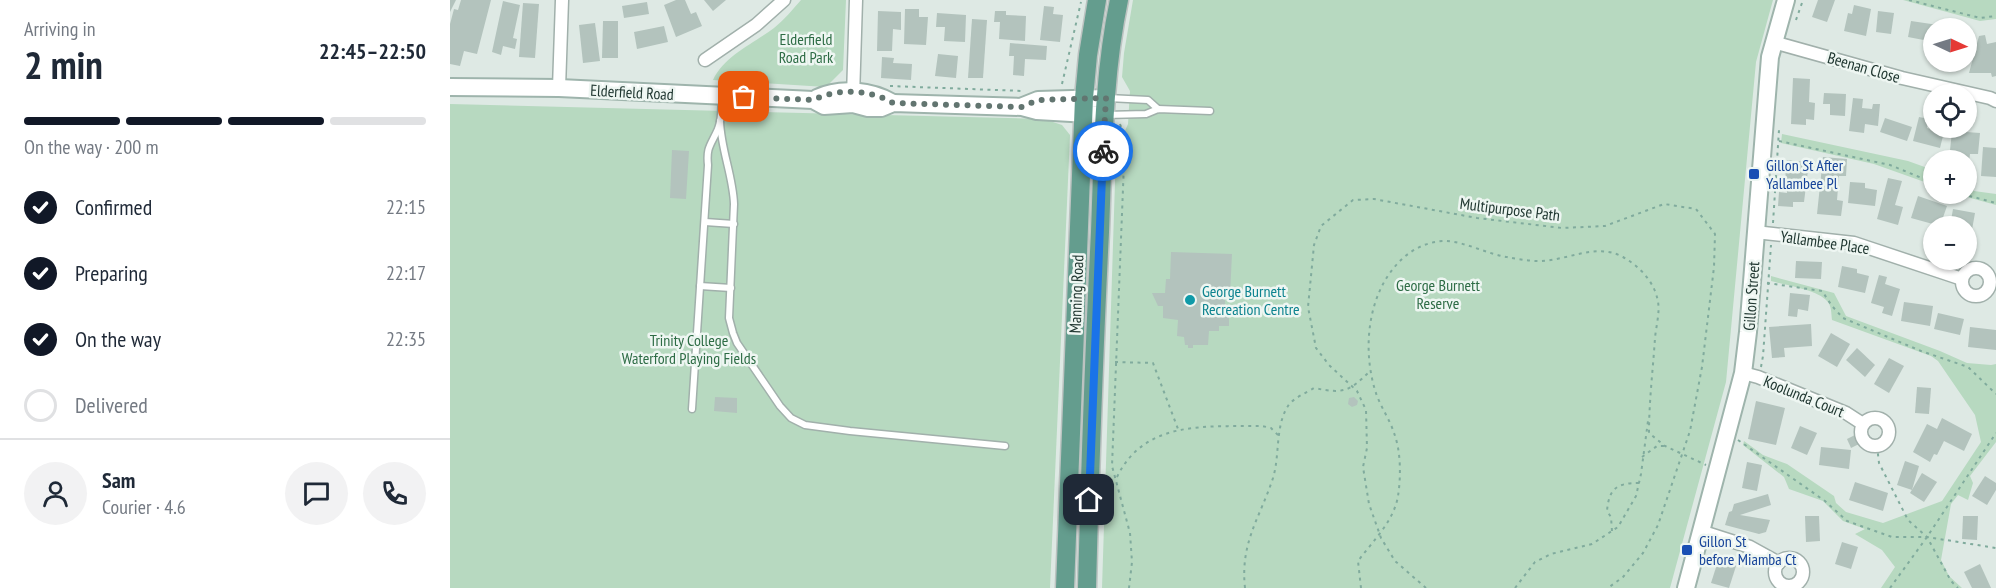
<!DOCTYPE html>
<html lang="en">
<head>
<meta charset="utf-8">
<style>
	:root { --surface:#fff; --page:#f2f2f3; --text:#1f2937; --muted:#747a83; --line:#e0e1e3; --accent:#111827 }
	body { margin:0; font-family:"PT Sans Narrow",sans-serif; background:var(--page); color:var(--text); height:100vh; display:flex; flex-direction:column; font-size:22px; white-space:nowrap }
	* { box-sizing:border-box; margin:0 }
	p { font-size:20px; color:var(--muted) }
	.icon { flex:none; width:33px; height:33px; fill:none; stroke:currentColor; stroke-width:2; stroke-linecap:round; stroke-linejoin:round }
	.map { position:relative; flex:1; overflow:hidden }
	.panel { display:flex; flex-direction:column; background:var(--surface); width:450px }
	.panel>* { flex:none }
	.needle { width:39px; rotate:94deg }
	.tools { position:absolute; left:1473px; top:18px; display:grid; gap:12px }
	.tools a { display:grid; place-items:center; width:54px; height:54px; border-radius:50%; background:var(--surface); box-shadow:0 2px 4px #0004; font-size:30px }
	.pin { position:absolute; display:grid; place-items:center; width:51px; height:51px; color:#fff; margin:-26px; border-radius:12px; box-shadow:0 3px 9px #0006 }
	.courier { position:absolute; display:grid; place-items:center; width:60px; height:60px; margin:-30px; border:4px solid #1a73e8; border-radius:50%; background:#fff; color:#222; box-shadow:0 2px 8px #0007 }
	.head em { font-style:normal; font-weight:700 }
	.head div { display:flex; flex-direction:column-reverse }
	.head { display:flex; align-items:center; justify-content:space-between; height:102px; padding:0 24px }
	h1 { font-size:39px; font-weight:700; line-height:45px }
	.bar { display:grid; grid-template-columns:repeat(4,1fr); gap:9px 6px; align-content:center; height:72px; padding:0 24px }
	.bar i { height:8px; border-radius:4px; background:var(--line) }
	.bar .active { background:var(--accent) }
	.bar p { grid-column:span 4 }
	.line { display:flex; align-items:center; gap:15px; padding:0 24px; border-top:2px solid var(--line) }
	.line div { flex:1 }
	.round { display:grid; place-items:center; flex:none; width:63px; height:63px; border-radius:32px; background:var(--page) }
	ol { padding:0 24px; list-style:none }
	li { display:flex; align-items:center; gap:18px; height:66px }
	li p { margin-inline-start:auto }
	li .icon { padding:6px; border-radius:50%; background:var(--accent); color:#fff; stroke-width:4 }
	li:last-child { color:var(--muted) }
	li i { width:33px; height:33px; border:3px solid var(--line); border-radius:50% }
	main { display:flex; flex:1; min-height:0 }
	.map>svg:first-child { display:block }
</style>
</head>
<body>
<main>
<section class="panel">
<div class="head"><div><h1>2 min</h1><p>Arriving in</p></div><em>22:45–22:50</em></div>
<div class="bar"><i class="active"></i><i class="active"></i><i class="active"></i><i></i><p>On the way · 200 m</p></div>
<ol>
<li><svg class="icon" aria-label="check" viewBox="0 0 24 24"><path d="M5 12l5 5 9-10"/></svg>Confirmed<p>22:15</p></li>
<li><svg class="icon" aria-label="check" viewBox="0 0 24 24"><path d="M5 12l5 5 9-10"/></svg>Preparing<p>22:17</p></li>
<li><svg class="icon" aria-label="check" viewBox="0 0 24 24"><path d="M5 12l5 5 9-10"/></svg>On the way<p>22:35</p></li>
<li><i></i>Delivered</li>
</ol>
<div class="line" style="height:108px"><a class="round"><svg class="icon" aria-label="person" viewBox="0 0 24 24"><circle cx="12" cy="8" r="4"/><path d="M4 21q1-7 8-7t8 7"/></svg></a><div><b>Sam</b><p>Courier · 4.6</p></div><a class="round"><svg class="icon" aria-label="chat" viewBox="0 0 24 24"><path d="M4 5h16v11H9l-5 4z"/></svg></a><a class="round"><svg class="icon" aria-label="phone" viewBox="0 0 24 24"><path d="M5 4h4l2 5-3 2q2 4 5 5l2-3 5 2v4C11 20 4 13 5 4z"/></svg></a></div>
</section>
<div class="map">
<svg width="1546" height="588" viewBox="0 0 1546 588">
	<rect width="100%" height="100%" fill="#dee9e4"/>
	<g fill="#b7d9c0">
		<path d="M351 0H396L393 70 376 87 263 80C275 55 303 44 324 28 334 20 343 9 351 0Z"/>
		<polygon points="683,0 1323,0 1306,62 1276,382 1220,588 652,588 666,151 678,124 680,91 672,77 674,53"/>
		<polygon points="1453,0 1546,0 1546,19 1530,21"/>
		<polygon points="0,104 594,119 612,125 620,135 600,588 0,588"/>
		<polygon points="1332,134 1458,161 1483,170 1483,185 1424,164 1331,143"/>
		<polygon points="1517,187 1524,191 1546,194 1546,205 1506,194 1516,194"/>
		<path d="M1321 276 1384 293 1396 316 1490 351 1517 363 1541 365 1546 364V442L1520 476 1523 483 1518 500 1508 495 1501 504 1491 560 1499 576 1512 588H1431L1445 567 1432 550 1405 534 1415 529 1393 521 1373 501 1339 489 1334 477 1293 445 1294 441 1313 455 1337 464 1384 496 1386 503 1396 512 1433 523 1492 501 1531 442 1525 415 1488 361 1481 356 1382 320C1381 314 1382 306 1377 301 1368 290 1335 285 1321 281Z"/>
	</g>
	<g fill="#b3c3bd">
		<polygon points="0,0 6,0 0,12"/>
		<polygon points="11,0 41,0 27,54 14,51 10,66 0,64 0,24 4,9 8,10"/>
		<polygon points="226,0 235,0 241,14 246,12 252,26 226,37 214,5"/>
		<polygon points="254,0 276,0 263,11"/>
		<polygon points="1368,0 1385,0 1377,22 1362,17"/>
		<polygon points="53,1 70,5 63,38 67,39 65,49 53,46 51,55 42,52"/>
		<polygon points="197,2 199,14 174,18 172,6"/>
		<polygon points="73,3 89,4 85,58 69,57"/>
		<polygon points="1404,5 1421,9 1416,36 1394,31 1398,13 1402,14"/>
		<polygon points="594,6 604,7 603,14 613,15 610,42 590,40"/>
		<polygon points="455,9 469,9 469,17 478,17 476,45 454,44"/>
		<polygon points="428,11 451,12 451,30 443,29 442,51 427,51"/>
		<polygon points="545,11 556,11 556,15 576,16 575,41 549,39 550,22 544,22"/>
		<polygon points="1428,11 1444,13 1441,34 1426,32"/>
		<polygon points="487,13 516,15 515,42 494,41 495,27 486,27"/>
		<polygon points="522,19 537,20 533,78 518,78"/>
		<polygon points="153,21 168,21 168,58 152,58"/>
		<polygon points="1461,21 1488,25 1487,28 1484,28 1484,42 1458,37"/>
		<polygon points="145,23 150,61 133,63 129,25"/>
		<polygon points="1492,23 1514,27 1514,28 1491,28"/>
		<polygon points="214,26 218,42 187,49 184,32"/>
		<polygon points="1535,35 1537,44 1546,42 1546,76 1542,77 1541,73 1519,73 1529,36"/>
		<polygon points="560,43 597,46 596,60 575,59 574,76 563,75 564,56 559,56"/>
		<polygon points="488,54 508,56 506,78 485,76"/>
		<polygon points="432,57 444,58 443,63 462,64 461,80 431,78"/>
		<polygon points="1485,62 1512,62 1511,70 1484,65"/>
		<polygon points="1343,78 1360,79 1359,102 1365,103 1364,120 1356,119 1356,125 1341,124"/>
		<polygon points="1374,93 1396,94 1395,116 1380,115 1380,104 1373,104"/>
		<polygon points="1403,98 1413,99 1412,108 1422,109 1423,104 1430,104 1428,126 1415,124 1414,133 1399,131"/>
		<polygon points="1469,117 1479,119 1477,128 1494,132 1490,148 1463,141"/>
		<polygon points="1435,118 1462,127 1457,141 1430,132"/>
		<polygon points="1502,131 1530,133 1528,154 1520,154 1519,162 1499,160"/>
		<polygon points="1533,147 1546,148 1546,177 1531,176"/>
		<polygon points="222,150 239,151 236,199 220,198"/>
		<polygon points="1373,157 1397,159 1396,176 1389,176 1387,200 1393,201 1391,216 1367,214"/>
		<polygon points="1337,160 1359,162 1354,202 1343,202 1343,207 1328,206 1329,192 1337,193 1338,182 1350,182 1335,180"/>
		<polygon points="1438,178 1452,181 1445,205 1453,207 1448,225 1427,219"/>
		<polygon points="1400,182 1415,183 1415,188 1427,190 1425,206 1398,203"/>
		<polygon points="1468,196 1497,206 1490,226 1461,218"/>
		<polygon points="1503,209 1525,213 1520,241 1516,240 1516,226 1500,226"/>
		<polygon points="721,252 782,254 780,295 775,295 775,306 770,306 769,311 779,312 779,326 769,326 769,331 759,331 758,345 743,345 743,348 738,348 738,345 735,345 734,337 727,336 728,320 713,318 713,306 708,306 702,293 715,293 716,279 720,279"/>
		<polygon points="1346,261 1372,262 1371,279 1345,278"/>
		<polygon points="1392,266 1407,269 1407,273 1419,276 1415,293 1388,287"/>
		<polygon points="1429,275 1437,277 1435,284 1450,289 1442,316 1432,313 1434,307 1421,303"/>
		<polygon points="1340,293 1360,295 1358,311 1348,309 1347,317 1338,316"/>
		<polygon points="1454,302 1483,306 1480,326 1451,321"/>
		<polygon points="1488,313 1514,319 1510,335 1484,329"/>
		<polygon points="1361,324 1362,346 1334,348 1335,357 1322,358 1319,327"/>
		<polygon points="1520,327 1546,330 1546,350 1518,347"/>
		<polygon points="1381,333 1400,344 1387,367 1368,356"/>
		<polygon points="1407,348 1425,365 1415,377 1396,360"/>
		<polygon points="1439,358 1454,366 1439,393 1424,384"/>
		<polygon points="1467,387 1481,388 1479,414 1465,413"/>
		<polygon points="265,397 287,398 287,413 264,411"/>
		<polygon points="904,397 908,401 907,405 902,407 898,404 899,398"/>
		<polygon points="1306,401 1335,408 1326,445 1298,439"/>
		<polygon points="1492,418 1522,434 1514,451 1494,441 1487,455 1484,454 1480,462 1463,452 1477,424 1487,429"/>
		<polygon points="1350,426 1367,433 1357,455 1341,448"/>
		<polygon points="1405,435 1409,444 1401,448 1397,439"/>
		<polygon points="1371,447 1401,450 1399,469 1369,465"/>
		<polygon points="1455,461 1469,466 1462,490 1447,485"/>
		<polygon points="1297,462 1312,465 1307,491 1292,488"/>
		<polygon points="1472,473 1487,482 1474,502 1460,493"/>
		<polygon points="1535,476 1546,483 1546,490 1537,505 1522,496"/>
		<polygon points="1405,482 1438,493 1433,511 1399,500"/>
		<polygon points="1318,494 1321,505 1290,515 1320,520 1316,532 1309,534 1275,525 1279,512 1282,511 1284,504"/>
		<polygon points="1355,516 1369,516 1370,541 1356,542"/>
		<polygon points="1513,516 1528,516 1527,540 1512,539"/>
		<polygon points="1392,542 1408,547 1401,569 1385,564"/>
		<polygon points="1269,558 1287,563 1279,588 1261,583"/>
		<polygon points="1530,564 1541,588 1522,588 1514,572"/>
	</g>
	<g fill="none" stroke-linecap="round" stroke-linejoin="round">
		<defs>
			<g id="lane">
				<polyline points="658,98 698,100 708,109"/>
				<polyline points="656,115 696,114 708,109 760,111"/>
				<path d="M270 121C271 150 283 176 284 204L279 318 283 333 287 343 330 406 341 418 355 425 400 431 555 446"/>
				<polyline points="255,222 284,224"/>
				<polyline points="250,286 281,288"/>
				<path d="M242 409 258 165C256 147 261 145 268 129 272 118 272 108 271 96"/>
			</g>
			<g id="street">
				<polyline points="1323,42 1452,78 1540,98 1546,101"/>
				<polyline points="255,60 306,25 334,0"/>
				<polyline points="109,88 112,0"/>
				<polyline points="403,97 406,0"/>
				<polyline points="1305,232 1404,243 1512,279"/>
				<circle cx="1526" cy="282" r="14"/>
				<polyline points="1293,373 1308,377 1396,413 1413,424"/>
				<circle cx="1425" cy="432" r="14"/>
				<polyline points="1250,531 1300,547 1329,563"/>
				<circle cx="1339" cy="572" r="14"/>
			</g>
			<g id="secondary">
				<polyline points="0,87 109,88 363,100 374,106 403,104 418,108 431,108 443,103 572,107 587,111 655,115"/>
				<path d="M367 98C390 87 421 90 443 103"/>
				<polyline points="573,106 588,100 656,98"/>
				<polyline points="1236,588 1293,373 1298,332 1320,57 1336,0"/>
			</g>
			<g id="primary">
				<polyline points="615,588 634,98 638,55 647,0"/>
				<path d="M637 588C640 469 644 351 650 232 653 155 653 76 669 0"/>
			</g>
		</defs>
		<use href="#lane" stroke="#a1b0ab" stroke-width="9"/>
		<use href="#street" stroke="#a1b0ab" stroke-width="15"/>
		<use href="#secondary" stroke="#9eb4ac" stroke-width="20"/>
		<use href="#primary" stroke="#bcc3c1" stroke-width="21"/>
		<g stroke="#80ab9d" stroke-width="2" stroke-dasharray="3 4.5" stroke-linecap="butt">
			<polyline points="1459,0 1530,18 1546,16"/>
			<polyline points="1346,20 1353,0"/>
			<polyline points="612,84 631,2"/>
			<polyline points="440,86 573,91"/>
			<polyline points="670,124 675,138 662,466 680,533 682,562 679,588"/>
			<polyline points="1329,141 1440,165 1484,183"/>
			<polyline points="1512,194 1546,203"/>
			<polyline points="1323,223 1329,130"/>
			<polyline points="1541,280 1546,280"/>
			<polyline points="1317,283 1372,291 1382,306 1393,318 1471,351 1518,367 1546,394"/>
			<polyline points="665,362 703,363 728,429"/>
			<polyline points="1311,367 1313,356 1321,245"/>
			<polyline points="1288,440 1375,501 1397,521 1442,537 1477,537 1546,548"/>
			<polyline points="1427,446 1429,463 1458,520 1477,537 1501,581 1508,588"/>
			<polyline points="1192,457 1207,446 1215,446"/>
			<path d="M667 477C695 419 758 427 812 426L821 428 829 436"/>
			<path d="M1162 531 1161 517 1157 511C1159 488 1167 483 1189 483"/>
			<path d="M795 588C790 542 810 518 823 478 830 455 825 426 838 406 843 398 856 393 864 388 894 394 899 392 921 370"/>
			<path d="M911 588 908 561C923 541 944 521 948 496 951 477 951 451 944 433 940 420 932 409 927 396 912 354 916 297 948 263 960 250 977 241 996 241 1016 242 1037 254 1057 257 1067 259 1078 261 1089 261 1117 261 1146 242 1173 257 1189 266 1205 282 1208 302 1210 312 1206 327 1205 338 1203 369 1199 401 1199 433L1215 446 1256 465"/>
			<polyline points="976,588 945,561 931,538 919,504 913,467 917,448 916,410 907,391 879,365 866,348 858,307 864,245 871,226 903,200 924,199 1027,218 1112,228 1155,226 1214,204 1246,209 1265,234 1264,267 1252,367 1240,431 1208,525 1193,553 1173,577 1158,588"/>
			<polyline points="1065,588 1085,562 1101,554 1142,544 1168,527 1186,496 1191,474 1198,421"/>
			<polyline points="1327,588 1331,584"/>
			<polyline points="1440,588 1477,537 1546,433"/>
		</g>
		<use href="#lane" stroke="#fff" stroke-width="6"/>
		<use href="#street" stroke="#fff" stroke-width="12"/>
		<use href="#secondary" stroke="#fff" stroke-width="16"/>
		<use href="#primary" stroke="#649d8e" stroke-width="18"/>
	</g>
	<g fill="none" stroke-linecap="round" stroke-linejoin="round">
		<path stroke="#627570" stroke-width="6" stroke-dasharray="0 10.8" d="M294 97 363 100C388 88 419 89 443 103L572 107 588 100 656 98 653 151"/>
		<polyline stroke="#1a73e8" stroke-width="8" points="639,500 653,151"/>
	</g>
	<g fill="#1a4fb4" stroke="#eef6f2" stroke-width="2">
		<rect x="1298" y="168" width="12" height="12" rx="3"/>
		<rect x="1231" y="544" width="12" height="12" rx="3"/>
	</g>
	<circle fill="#0f9aa8" stroke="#eef6f2" stroke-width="2" cx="740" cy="300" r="6"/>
	<g text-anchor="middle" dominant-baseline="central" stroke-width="5" stroke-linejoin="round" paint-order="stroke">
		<g font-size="16" fill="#2d6c45" stroke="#eef6f2">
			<text x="356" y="39">Elderfield<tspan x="356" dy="18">Road Park</tspan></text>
			<text x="988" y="285">George Burnett<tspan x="988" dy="18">Reserve</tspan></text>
			<text x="239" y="340">Trinity College<tspan x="239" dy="18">Waterford Playing Fields</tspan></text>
		</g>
		<g font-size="16" fill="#203731" stroke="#eef6f2">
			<text transform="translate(1414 67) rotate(16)">Beenan Close</text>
			<text transform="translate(182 92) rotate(3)">Elderfield Road</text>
			<text transform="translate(1060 209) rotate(7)">Multipurpose Path</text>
			<text transform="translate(1375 242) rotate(8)">Yallambee Place</text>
			<text transform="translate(626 294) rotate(-88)">Manning Road</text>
			<text transform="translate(1301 296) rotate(-86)">Gillon Street</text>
			<text transform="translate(1354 396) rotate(22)">Koolunda Court</text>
		</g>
		<g font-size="16" fill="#164399" stroke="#eef6f2" text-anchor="start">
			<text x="1316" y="165">Gillon St After<tspan x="1316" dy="18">Yallambee Pl</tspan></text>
			<text x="1249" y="541">Gillon St<tspan x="1249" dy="18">before Miamba Ct</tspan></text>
		</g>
		<g font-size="16" fill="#0d838f" stroke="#eef6f2" text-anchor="start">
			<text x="752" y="291">George Burnett<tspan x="752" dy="18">Recreation Centre</tspan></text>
		</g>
	</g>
</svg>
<div class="tools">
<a><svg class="needle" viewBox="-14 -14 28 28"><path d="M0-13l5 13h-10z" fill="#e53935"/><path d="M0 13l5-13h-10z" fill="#747a83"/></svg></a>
<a><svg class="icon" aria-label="locate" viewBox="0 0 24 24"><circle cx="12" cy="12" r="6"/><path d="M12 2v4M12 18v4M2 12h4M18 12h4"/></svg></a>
<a>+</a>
<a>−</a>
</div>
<div class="pin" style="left:294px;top:97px;background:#ea580c"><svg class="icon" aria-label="bag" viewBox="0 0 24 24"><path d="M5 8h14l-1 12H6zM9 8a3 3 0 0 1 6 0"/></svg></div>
<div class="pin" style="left:639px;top:500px;background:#1f2937"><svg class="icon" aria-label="home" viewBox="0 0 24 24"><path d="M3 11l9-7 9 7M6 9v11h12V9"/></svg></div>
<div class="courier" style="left:653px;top:151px"><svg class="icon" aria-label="bike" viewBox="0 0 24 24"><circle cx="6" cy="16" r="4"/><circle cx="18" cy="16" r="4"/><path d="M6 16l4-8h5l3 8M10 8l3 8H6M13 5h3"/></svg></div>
</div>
</main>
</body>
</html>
